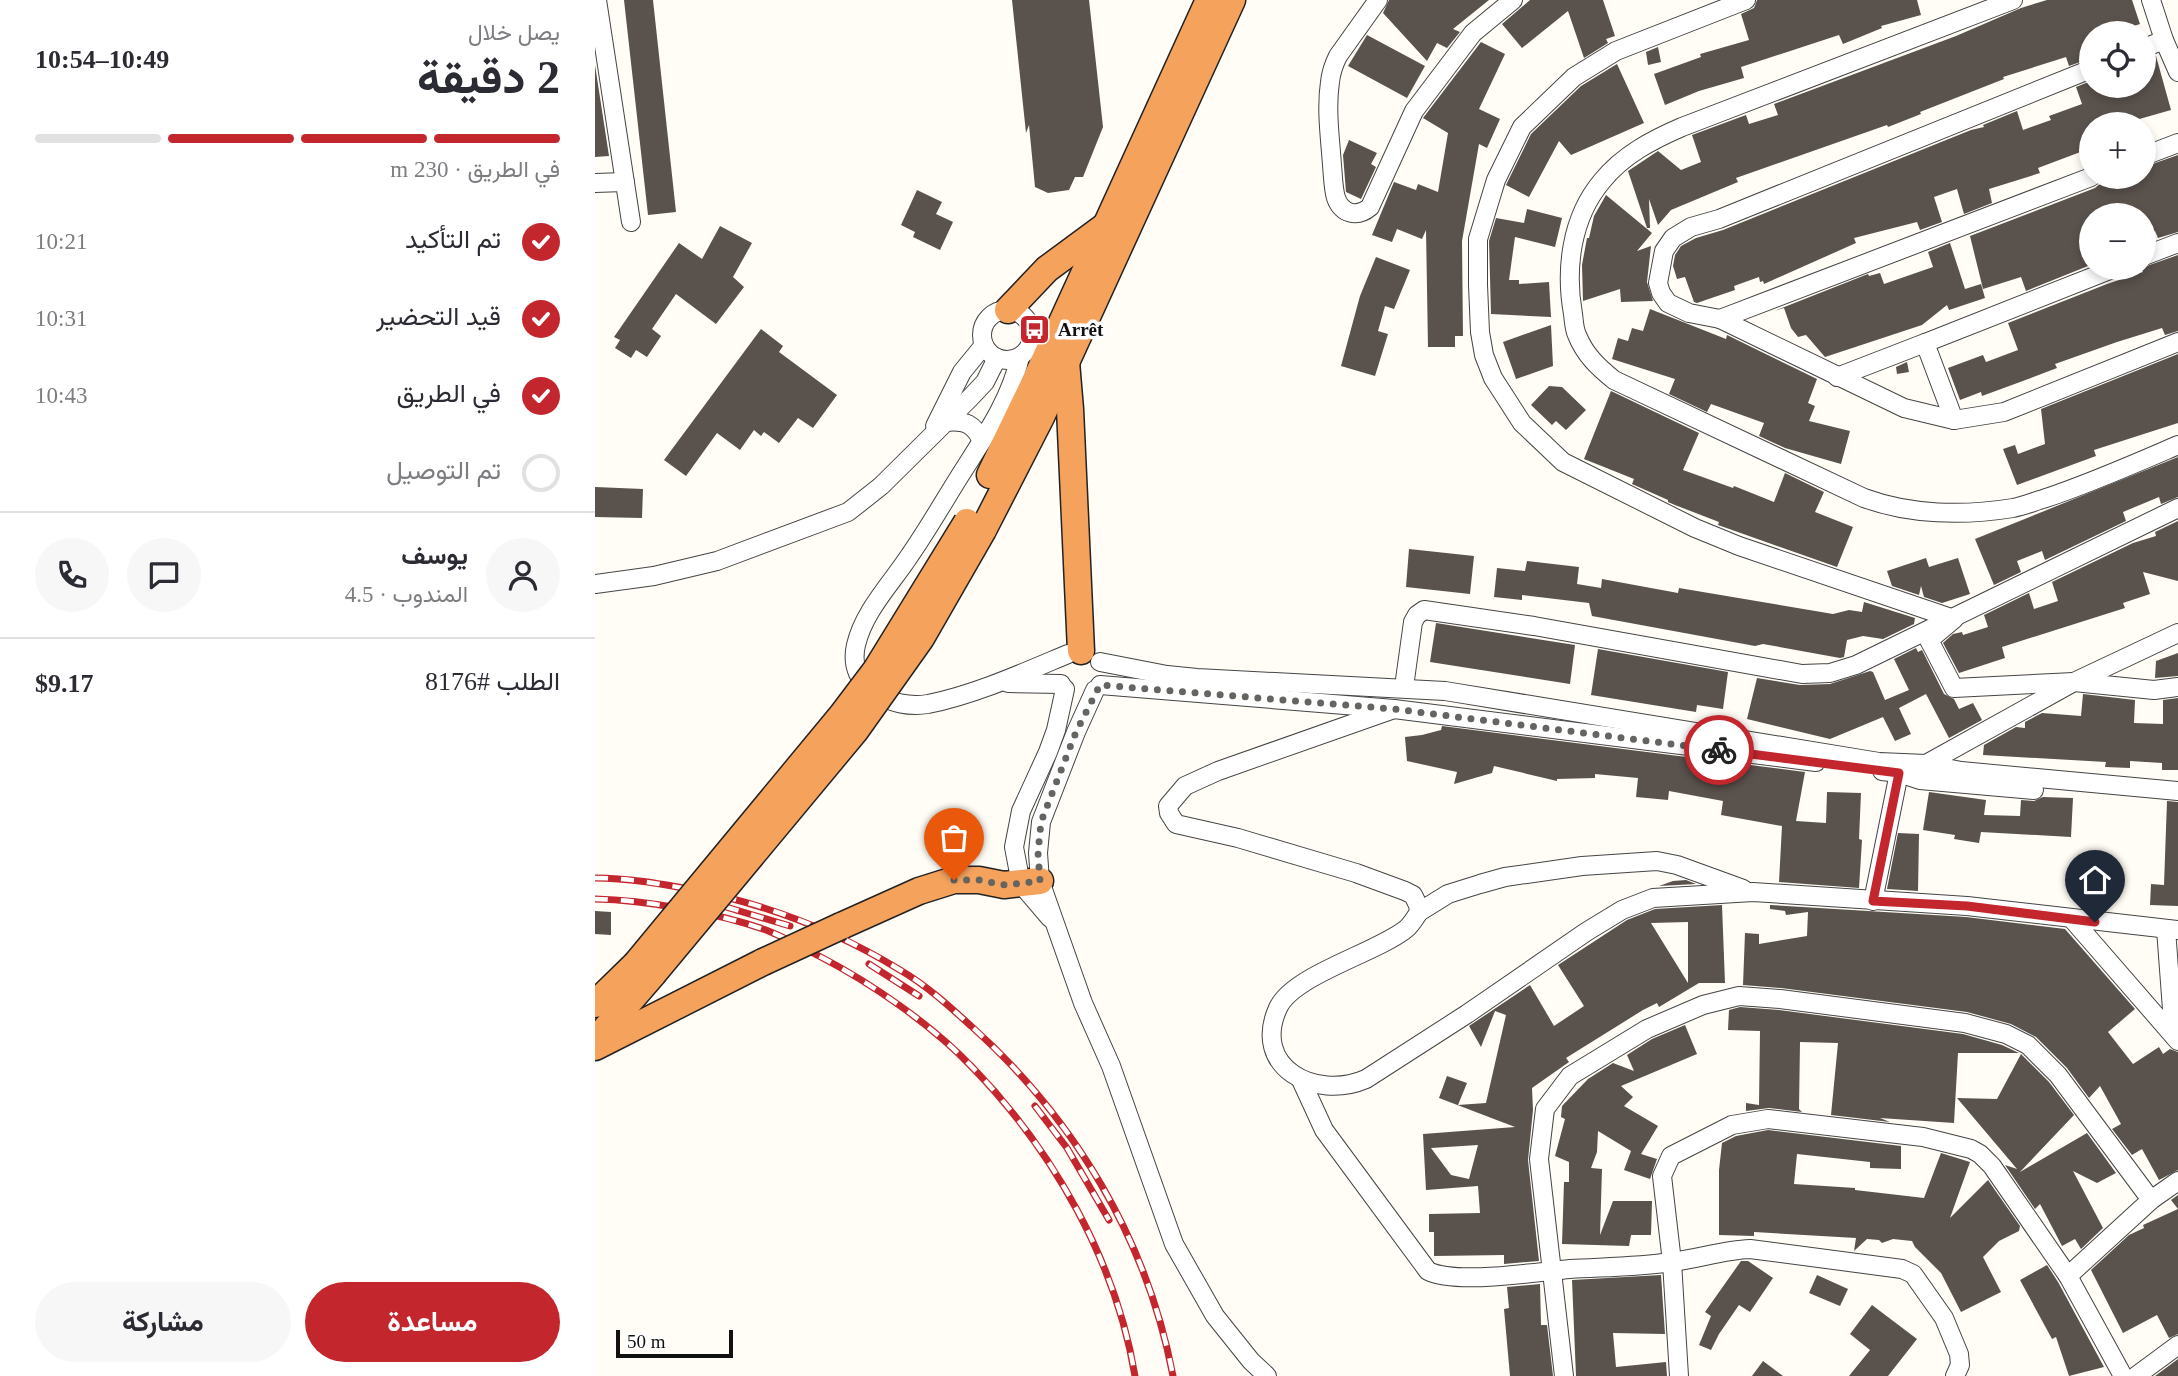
<!DOCTYPE html>
<html lang="ar">
<head>
<meta charset="utf-8">
<style>
	:root { --surface:#fff; --page:#f7f7f7; --text:#2b2b33; --muted:#7c7c81; --line:#e1e1e2; --accent:#c4262e }
	body { margin:0; font-family:"Times New Roman",Vazirmatn,serif; background:var(--page); color:var(--text); direction:rtl; height:100vh; display:flex; flex-direction:column; font-size:26px; white-space:nowrap }
	* { box-sizing:border-box; margin:0 }
	p { font-size:23px; color:var(--muted) }
	.icon { flex:none; width:38px; height:38px; fill:none; stroke:currentColor; stroke-width:2; stroke-linecap:round; stroke-linejoin:round }
	.map { position:relative; flex:1; overflow:hidden; direction:ltr }
	.sheet { display:flex; flex-direction:column; background:var(--surface); width:595px }
	.sheet>* { flex:none }
	.tools { position:absolute; left:1484px; top:21px; display:grid; gap:14px }
	.tools a { display:grid; place-items:center; width:77px; height:77px; border-radius:50%; background:var(--surface); box-shadow:0 4px 10px #0003; font-size:35px }
	.scale { position:absolute; left:21px; bottom:18px; width:117px; box-sizing:border-box; padding-left:7px; border:4px solid #111; border-top:0; font-size:19px; line-height:24px; white-space:nowrap; color:#111; -webkit-text-stroke:5px #fff; paint-order:stroke }
	.pin { position:absolute; display:grid; place-items:center; width:60px; height:60px; color:#fff; margin:-72px -30px; border-radius:50% 50% 50% 0; rotate:-45deg; box-shadow:0 0 7px #0007 }
	.pin .icon { rotate:45deg }
	.courier { position:absolute; display:grid; place-items:center; width:70px; height:70px; margin:-35px; border:5px solid #c4262e; border-radius:50%; background:#fff; color:#222; box-shadow:0 2px 9px #0007 }
	.overview em { font-style:normal; font-weight:700 }
	.overview div { display:flex; flex-direction:column-reverse }
	.overview { display:flex; align-items:center; justify-content:space-between; height:119px; padding:0 35px }
	h1 { font-size:46px; font-weight:700; line-height:52px }
	.bar { display:grid; grid-template-columns:repeat(4,1fr); gap:10px 7px; align-content:center; height:84px; padding:0 35px }
	.bar i { height:9px; border-radius:5px; background:var(--line) }
	.bar .selected { background:var(--accent) }
	.bar p { grid-column:span 4 }
	.line { display:flex; align-items:center; gap:18px; padding:0 35px; border-top:2px solid var(--line) }
	.line div { flex:1 }
	.round { display:grid; place-items:center; flex:none; width:74px; height:74px; border-radius:37px; background:var(--page) }
	ol { padding:0 35px; list-style:none }
	li { display:flex; align-items:center; gap:21px; height:77px }
	li p { margin-inline-start:auto }
	li .icon { padding:7px; border-radius:50%; background:var(--accent); color:#fff; stroke-width:4 }
	li:last-child { color:var(--muted) }
	li i { width:38px; height:38px; border:4px solid var(--line); border-radius:50% }
	.cta { display:flex; gap:14px; margin-top:auto; padding:14px 35px }
	.cta a { flex:1; height:80px; border-radius:42px; background:var(--accent); color:#fff; font-size:28px; font-weight:700; line-height:80px; text-align:center }
	.cta a+a { background:var(--page); color:var(--text) }
	main { display:flex; flex:1; min-height:0 }
	.map>svg:first-child { display:block }
</style>
</head>
<body>
<main>
<div class="map">
<svg width="1583" height="1376" viewBox="0 0 1583 1376">
	<rect width="100%" height="100%" fill="#fffdf5"/>
	<g fill="#5a524d" fill-rule="evenodd">
		<polygon points="29,0 58,0 81,212 53,215"/>
		<polygon points="417,0 494,0 508,127 488,177 480,177 474,190 453,193 440,187 434,125 431,133"/>
		<polygon points="794,0 894,0 858,29 865,32 852,48 842,43 832,61 788,13"/>
		<polygon points="935,0 1008,0 1020,36 1011,39 1013,43 989,58 973,11 927,48 907,24"/>
		<polygon points="1162,0 1322,0 1326,15 1286,26 1287,28 1248,44 1244,35 1146,67 1149,78 1104,91 1070,105 1059,74 1106,57 1105,54 1154,40 1146,14 1159,8"/>
		<polygon points="1452,0 1537,0 1545,24 1527,30 1526,26 1505,33 1496,33 1496,36 1491,38 1496,58 1474,66 1471,57 1408,77 1409,79 1325,112 1326,114 1293,127 1292,125 1141,178 1143,182 1076,210 1063,225 1054,199 1055,228 1052,228 1033,171 1063,151 1086,170 1106,162 1097,135 1151,115 1154,124 1183,115 1179,104 1361,36 1426,8"/>
		<polygon points="772,35 830,66 812,98 753,66"/>
		<polygon points="886,42 910,54 884,109 905,119 892,148 884,144 867,241 868,336 860,336 860,347 833,347 831,230 827,239 802,229 797,242 777,235 799,182 821,190 823,184 843,192 853,133 828,118"/>
		<polygon points="1063,47 1066,62 1053,65 1051,52"/>
		<polygon points="1561,56 1576,110 1534,122 1534,124 1496,124 1496,148 1443,168 1445,173 1394,189 1397,203 1369,214 1362,189 1339,197 1347,222 1325,230 1322,222 1259,238 1261,243 1169,284 1168,281 1165,282 1164,277 1139,286 1140,290 1102,303 1099,302 1090,277 1082,279 1078,266 1080,255 1086,246 1101,238 1128,230 1376,130 1389,127 1388,125 1422,111 1428,130 1456,120 1454,116 1487,104 1481,87 1496,81 1496,86 1549,86 1549,59"/>
		<polygon points="1022,64 1049,123 976,155 964,141 934,197 911,185 936,134 986,86"/>
		<polygon points="0,65 14,156 0,157"/>
		<polygon points="754,140 782,153 776,164 781,167 766,199 751,192 748,155"/>
		<polygon points="1583,155 1583,232 1563,238 1560,231 1549,234 1549,215 1526,215 1525,209 1505,215 1496,215 1496,259 1492,261 1493,266 1431,291 1426,277 1388,289 1375,236 1500,188 1505,184 1507,177 1549,177 1549,167"/>
		<polygon points="322,190 347,202 341,214 358,222 345,250 318,237 320,232 306,225"/>
		<polygon points="1011,195 1057,233 1042,251 1056,246 1052,282 1058,301 1026,302 1025,289 988,301 987,265 992,238 994,238 999,216"/>
		<polygon points="932,209 967,218 960,247 920,237 914,280 924,280 924,284 954,282 956,317 896,314 894,241 901,218 929,223"/>
		<polygon points="125,226 157,243 138,277 149,287 121,324 81,294 57,329 66,336 52,357 41,350 36,358 20,348 25,340 19,337 84,243 107,259"/>
		<polygon points="1355,243 1370,289 1386,284 1390,298 1354,310 1352,305 1327,325 1230,357 1211,335 1203,337 1196,328 1189,308 1179,311 1273,274 1274,276 1285,273 1289,284 1338,267 1333,252"/>
		<polygon points="1583,255 1583,331 1570,335 1567,328 1522,342 1460,364 1462,368 1436,378 1387,396 1386,392 1365,400 1353,368 1388,355 1391,362 1423,350 1413,323 1512,284 1548,272 1546,268"/>
		<polygon points="781,257 815,270 799,309 790,306 783,331 793,334 780,376 746,366 765,296"/>
		<polygon points="1055,309 1131,339 1132,335 1222,379 1213,403 1220,406 1214,421 1255,431 1246,464 1190,448 1164,436 1169,423 1116,404 1112,412 1074,394 1080,379 1017,359 1023,338 1033,341 1037,328 1048,331"/>
		<polygon points="956,325 958,366 921,379 908,342"/>
		<polygon points="166,329 188,346 184,352 242,395 218,428 203,418 184,443 169,432 166,436 159,430 145,450 122,433 91,476 69,460"/>
		<polygon points="1583,354 1583,423 1499,450 1501,456 1422,485 1408,449 1420,445 1423,454 1450,444 1446,409"/>
		<polygon points="1312,362 1314,372 1302,374 1301,367"/>
		<polygon points="954,386 967,387 991,410 971,430 961,421 957,425 936,405"/>
		<polygon points="1016,391 1104,433 1088,470 1138,488 1139,486 1179,502 1190,473 1229,492 1220,512 1258,527 1242,567 1123,525 1124,522 1080,505 1073,502 1073,500 1037,484 1039,479 989,459"/>
		<polygon points="1583,457 1583,497 1566,504 1564,497 1528,512 1531,521 1450,560 1447,551 1422,561 1426,572 1399,585 1380,539"/>
		<polygon points="0,487 48,489 47,518 0,517"/>
		<polygon points="1583,521 1583,581 1548,572 1555,594 1528,603 1530,608 1407,647 1410,658 1364,673 1348,643 1358,634 1367,632 1368,635 1393,627 1389,615 1434,593 1439,609 1463,601 1457,582 1538,543 1561,536 1560,532"/>
		<polygon points="814,549 879,556 875,594 811,587"/>
		<polygon points="1331,558 1334,567 1363,558 1375,594 1347,603 1329,597 1326,586 1324,595 1297,586 1292,571"/>
		<polygon points="932,561 984,567 982,584 1006,588 1007,579 1083,593 1084,588 1238,614 1254,610 1267,612 1269,602 1320,618 1319,624 1288,639 1268,636 1252,640 1249,657 1245,658 1168,644 1160,646 997,616 994,603 927,595 927,600 899,597 902,568 930,571"/>
		<polygon points="841,623 980,645 975,684 835,662"/>
		<polygon points="1321,648 1323,652 1327,650 1349,694 1359,699 1364,709 1378,703 1387,720 1354,738 1331,694 1304,708 1316,734 1300,741 1288,717 1235,739 1152,719 1162,678 1205,685 1235,684 1275,671 1278,672 1290,700 1314,690 1299,659"/>
		<polygon points="1003,649 1133,672 1128,709 1102,705 1101,712 996,695"/>
		<polygon points="1583,653 1583,676 1560,678 1561,661"/>
		<polygon points="1488,694 1540,700 1539,723 1568,724 1568,700 1583,698 1583,770 1567,770 1567,763 1535,761 1535,768 1510,767 1511,762 1388,755 1389,745 1421,727 1430,728 1430,722 1447,713 1486,716"/>
		<polygon points="847,726 1210,772 1201,821 1231,823 1232,792 1266,793 1264,839 1267,840 1264,888 1184,882 1187,826 1126,815 1128,801 1074,791 1073,800 1041,797 1043,778 1000,774 1000,778 962,779 962,781 899,766 897,773 859,784 862,772 812,761 810,737 827,735 846,730"/>
		<polygon points="1334,792 1391,800 1389,815 1425,816 1426,800 1439,801 1448,797 1478,798 1476,837 1386,832 1384,843 1359,839 1360,835 1328,830"/>
		<polygon points="1572,801 1583,802 1583,906 1555,905 1556,884 1569,885"/>
		<polygon points="1303,833 1324,834 1323,891 1292,889"/>
		<polygon points="1091,880 1101,884 1064,886 1078,881"/>
		<path d="M1127 905 1130 983H1104L1064 1007 1062 1003 1048 1010 971 1058 974 1062 937 1088 938 1110 933 1160 944 1261 909 1264V1255L839 1256V1232H834V1214L885 1213 883 1186 831 1190 828 1134 920 1127 844 1098 852 1076 872 1083 863 1105 891 1103 911 1015 900 1011 886 1047 874 1026 935 985 959 1026 989 1006 963 965 1032 920 1060 909ZM1093 922V983L1056 923ZM883 1145 874 1179 856 1175 836 1148Z"/>
		<polygon points="1175,905 1371,917 1470,929 1540,1009 1513,1032 1538,1064 1564,1047 1568,1054 1575,1049 1583,1052 1583,1170 1564,1180 1547,1149 1537,1155 1517,1129 1526,1124 1505,1086 1494,1098 1472,1068 1441,1037 1416,1024 1372,1012 1186,988 1148,985 1150,933 1164,934 1164,944 1212,936 1213,912 1191,915 1190,911 1175,909"/>
		<polygon points="0,911 16,912 16,935 0,934"/>
		<polygon points="1145,1007 1184,1010 1368,1034 1407,1045 1424,1053 1363,1053 1359,1123 1285,1118 1295,1122 1236,1115 1243,1043 1205,1042 1204,1109 1207,1112 1174,1108 1151,1111 1151,1103 1164,1105 1165,1031 1133,1030 1134,1010"/>
		<polygon points="1090,1025 1102,1054 1026,1086 1038,1097 1029,1106 1063,1126 1046,1154 1062,1159 1055,1179 1029,1170 1036,1151 1003,1131 1002,1152 996,1168 1007,1169 1005,1235 1018,1201 1057,1201 1056,1235 1036,1235 1034,1246 967,1244 969,1182 974,1182 974,1162 960,1156 970,1119 966,1117 967,1106 993,1079 1018,1063 1039,1071 1032,1055 1057,1039"/>
		<polygon points="1426,1054 1454,1082 1479,1115 1425,1172 1492,1133 1521,1173 1502,1183 1478,1171 1508,1228 1486,1249 1480,1239 1467,1246 1445,1204 1440,1209 1410,1165 1422,1169 1362,1098 1402,1099"/>
		<polygon points="1173,1130 1306,1146 1306,1169 1275,1168 1275,1162 1202,1154 1199,1184 1260,1188 1260,1190 1329,1198 1346,1153 1375,1162 1355,1218 1393,1180 1425,1226 1424,1231 1404,1241 1388,1257 1406,1292 1366,1312 1346,1273 1320,1247 1317,1241 1298,1239 1287,1243 1284,1240 1272,1239 1259,1251 1261,1238 1159,1232 1159,1236 1124,1235 1124,1170 1127,1143 1141,1136"/>
		<polygon points="1583,1195 1583,1334 1574,1338 1562,1315 1528,1333 1496,1270 1534,1235 1549,1228 1548,1225 1583,1209 1576,1200"/>
		<polygon points="1146,1261 1153,1261 1178,1278 1155,1312 1144,1305 1124,1334 1116,1350 1104,1345 1116,1316 1110,1312"/>
		<polygon points="1452,1265 1463,1282 1509,1367 1474,1376 1461,1337 1457,1339 1425,1280"/>
		<polygon points="1066,1275 1070,1334 1018,1333 1021,1367 1071,1362 1072,1376 981,1376 977,1280"/>
		<polygon points="1222,1275 1253,1289 1245,1306 1214,1293"/>
		<polygon points="945,1284 946,1325 952,1325 958,1376 915,1376 909,1309 914,1308 912,1287"/>
		<polygon points="1277,1305 1322,1339 1293,1376 1254,1376 1275,1350 1255,1334"/>
		<polygon points="1583,1359 1583,1376 1560,1376"/>
		<polygon points="1168,1361 1188,1376 1157,1376"/>
	</g>
	<g fill="none" stroke-linecap="round" stroke-linejoin="round">
		<defs>
			<g id="minor">
				<polyline points="2,0 36,222"/>
				<path d="M783 0 743 56C739 64 736 72 735 82 731 109 735 137 737 165 738 175 738 188 741 198 747 214 762 218 775 207L819 111 878 33 918 0"/>
				<polyline points="1151,0 1021,51 979,77 927,127 901,180 883,239 883,285 885,332 889,355 898,378 927,423 968,462 1100,528 1144,546 1359,619 1334,640 1359,688 1479,682 1559,690 1583,687"/>
				<path d="M1418 0 1087 127C1057 140 1028 155 1007 181 976 218 970 269 978 314 979 321 979 329 982 335 990 355 1003 367 1019 380L1269 498C1315 515 1369 516 1418 508 1428 506 1438 502 1448 499 1494 484 1539 464 1583 445"/>
				<polyline points="1556,0 1569,40 1583,72"/>
				<polyline points="1549,48 1569,40"/>
				<polyline points="1496,69 1124,219 1096,227 1078,238 1069,251 1063,283 1066,293 1073,303 1094,313 1125,319 1309,408 1359,420 1409,412 1583,342"/>
				<polyline points="1549,156 1583,143"/>
				<polyline points="0,183 30,182"/>
				<polyline points="1549,256 1583,243"/>
				<circle cx="412" cy="335" r="25"/>
				<polyline points="1125,319 1496,177"/>
				<path d="M425 357C415 401 390 436 366 474 349 501 333 529 315 555 296 584 269 611 261 645 251 688 297 710 333 704 379 695 430 672 473 654"/>
				<polyline points="1242,377 1330,343"/>
				<polyline points="1359,420 1330,343 1520,268"/>
				<path d="M351 422C370 420 379 424 387 441"/>
				<polyline points="340,426 367,372 389,345"/>
				<polyline points="0,584 59,576 122,561 253,512 286,486 374,399 390,382 402,358"/>
				<polyline points="505,662 572,675 602,678 850,691 1284,762 1331,764 1366,771 1583,791"/>
				<polyline points="413,683 466,684"/>
				<polyline points="505,685 799,709 1221,762"/>
				<polyline points="809,687 818,622 822,615 829,610 939,626 1207,674 1235,673 1261,665 1583,508"/>
				<polyline points="500,690 481,732 446,822 443,853 445,881 488,1003 516,1066 579,1244 620,1316 656,1361 672,1376"/>
				<path d="M799 709 623 771 590 786 573 806 574 813 581 824 643 838 761 873 810 891 818 895 823 905 824 912C820 918 816 925 811 929 781 953 698 975 683 1008 656 1067 720 1101 771 1079L872 1014 991 932 1027 910 1058 898 1158 892 1372 906 1583 930"/>
				<polyline points="1331,764 1479,682 1583,633"/>
				<polyline points="1287,771 1304,773 1325,780 1439,790"/>
				<polyline points="1278,901 1304,773"/>
				<polyline points="824,912 853,894 885,884 910,877 987,866 1062,861 1082,865 1148,889"/>
				<polyline points="455,918 426,884 419,847 426,811 453,752 461,730 470,689"/>
				<polyline points="1477,919 1583,1041"/>
				<polyline points="1571,929 1579,1036"/>
				<path d="M706 1080 729 1130 833 1271C862 1285 940 1272 975 1269 1009 1267 1043 1267 1076 1262 1103 1259 1128 1250 1155 1249L1307 1269 1318 1274 1349 1318 1364 1354 1365 1365 1360 1376"/>
				<polyline points="1473,1276 1556,1200 1583,1181"/>
				<polyline points="969,1376 944,1159 950,1109 975,1076 1052,1029 1108,1005 1144,996 1185,999 1370,1023 1411,1034 1433,1045 1463,1075 1556,1200"/>
				<polyline points="1084,1376 1077,1262 1067,1176 1076,1156 1137,1125 1173,1119 1328,1137 1376,1149 1385,1154 1397,1166 1473,1276 1528,1376"/>
				<polyline points="1541,1376 1583,1345"/>
			</g>
			<g id="highway">
				<polyline points="413,310 452,269 509,227"/>
				<polyline points="471,362 475,409 486,651"/>
				<polyline points="395,475 437,388 614,0"/>
				<polyline points="388,530 446,417 637,0"/>
				<polyline points="246,926 324,891 359,880 384,880 409,885 445,881"/>
				<polyline points="0,1004 41,964"/>
				<polyline points="1,1040 58,974"/>
				<polyline points="0,1047 168,962"/>
			</g>
		</defs>
		<use href="#minor" stroke="#444" stroke-width="20"/>
		<use href="#highway" stroke="#222" stroke-width="29"/>
		<use href="#minor" stroke="#fff" stroke-width="18"/>
		<use href="#highway" stroke="#f5a25d" stroke-width="26"/>
		<defs>
			<g id="rail">
				<path d="M0 878C34 878 66 884 99 890 174 905 240 930 305 970 331 985 354 1006 376 1026 479 1118 552 1239 578 1376"/>
				<path d="M0 899C51 900 123 913 171 930 189 937 207 947 224 956 276 983 336 1024 377 1067 458 1150 521 1261 540 1376"/>
				<polyline points="131,907 195,926"/>
				<polyline points="274,964 324,996"/>
				<polyline points="440,1106 472,1148 514,1220"/>
			</g>
		</defs>
		<use href="#rail" stroke="#c4262e" stroke-width="7"/>
		<use href="#rail" stroke="#fff" stroke-width="4.5" stroke-dasharray="13" stroke-linecap="butt"/>
		<defs>
			<g id="highway-bridge">
				<polyline points="168,962 246,926"/>
				<polyline points="41,964 247,715 281,670 372,522"/>
				<polyline points="58,974 260,731 326,638 388,530"/>
			</g>
		</defs>
		<use href="#highway-bridge" stroke="#222" stroke-width="29" stroke-linecap="butt"/>
		<use href="#highway-bridge" stroke="#f5a25d" stroke-width="26"/>
	</g>
	<g fill="none" stroke-linecap="round" stroke-linejoin="round">
		<polyline stroke="#646461" stroke-width="7" stroke-dasharray="0 12.6" points="359,880 384,880 410,885 445,881 443,853 446,822 481,732 505,685 799,709 1124,750"/>
		<polyline stroke="#c4262e" stroke-width="9" points="1124,750 1304,773 1278,901 1372,906 1500,922"/>
	</g>
	<defs>
		<symbol id="bus-square" viewBox="-11 -11 22 22"><rect x="-9" y="-9" width="18" height="18" rx="4" fill="#c4262e" stroke="#fff"/><path d="M-5-6H5V4H4V6H2V4H-2V6H-4V4H-5ZM-3.5-4V0h7V-4ZM-3.5 1.2v1.5H-2V1.2ZM2 1.2v1.5H3.5V1.2Z" fill="#fff"/></symbol>
	</defs>
	<g fill-rule="evenodd">
		<use href="#bus-square" x="422" y="312" width="35" height="35"/>
	</g>
	<g text-anchor="middle" dominant-baseline="central" stroke-width="7" stroke-linejoin="round" paint-order="stroke">
		<g font-size="19" font-weight="bold" fill="#111" stroke="#fff" text-anchor="start">
			<text x="463" y="329">Arrêt</text>
		</g>
	</g>
</svg>
<div class="tools">
<a><svg class="icon" aria-label="locate" viewBox="0 0 24 24"><circle cx="12" cy="12" r="6"/><path d="M12 2v4M12 18v4M2 12h4M18 12h4"/></svg></a>
<a>+</a>
<a>−</a>
</div>
<div class="scale">50 m</div>
<div class="pin" style="left:359px;top:880px;background:#ea580c"><svg class="icon" aria-label="bag" viewBox="0 0 24 24"><path d="M5 8h14l-1 12H6zM9 8a3 3 0 0 1 6 0"/></svg></div>
<div class="pin" style="left:1500px;top:922px;background:#1f2937"><svg class="icon" aria-label="home" viewBox="0 0 24 24"><path d="M3 11l9-7 9 7M6 9v11h12V9"/></svg></div>
<div class="courier" style="left:1124px;top:750px"><svg class="icon" aria-label="bike" viewBox="0 0 24 24"><circle cx="6" cy="16" r="4"/><circle cx="18" cy="16" r="4"/><path d="M6 16l4-8h5l3 8M10 8l3 8H6M13 5h3"/></svg></div>
</div>
<section class="sheet">
<div class="overview"><div><h1>2 دقيقة</h1><p>يصل خلال</p></div><em>10:49–10:54</em></div>
<div class="bar"><i class="selected"></i><i class="selected"></i><i class="selected"></i><i></i><p>في الطريق · 230 m</p></div>
<ol>
<li><svg class="icon" aria-label="check" viewBox="0 0 24 24"><path d="M5 12l5 5 9-10"/></svg>تم التأكيد<p>10:21</p></li>
<li><svg class="icon" aria-label="check" viewBox="0 0 24 24"><path d="M5 12l5 5 9-10"/></svg>قيد التحضير<p>10:31</p></li>
<li><svg class="icon" aria-label="check" viewBox="0 0 24 24"><path d="M5 12l5 5 9-10"/></svg>في الطريق<p>10:43</p></li>
<li><i></i>تم التوصيل</li>
</ol>
<div class="line" style="height:126px"><a class="round"><svg class="icon" aria-label="person" viewBox="0 0 24 24"><circle cx="12" cy="8" r="4"/><path d="M4 21q1-7 8-7t8 7"/></svg></a><div><b>يوسف</b><p>المندوب · 4.5</p></div><a class="round"><svg class="icon" aria-label="chat" viewBox="0 0 24 24"><path d="M4 5h16v11H9l-5 4z"/></svg></a><a class="round"><svg class="icon" aria-label="phone" viewBox="0 0 24 24"><path d="M5 4h4l2 5-3 2q2 4 5 5l2-3 5 2v4C11 20 4 13 5 4z"/></svg></a></div>
<div class="line" style="height:91px"><div>الطلب #8176</div><b>$9.17</b></div>
<div class="cta"><a>مساعدة</a><a>مشاركة</a></div>
</section>
</main>
</body>
</html>
